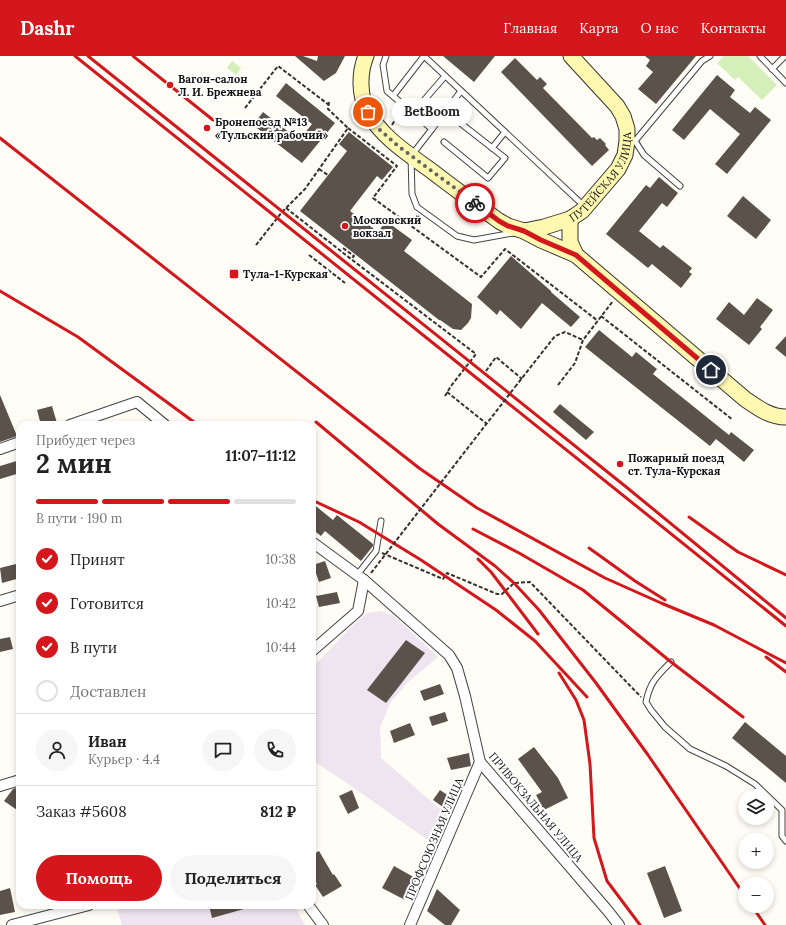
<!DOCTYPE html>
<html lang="ru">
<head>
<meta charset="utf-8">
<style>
	:root { --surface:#fff; --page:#f6f6f6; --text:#222; --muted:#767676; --line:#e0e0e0; --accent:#d3171c }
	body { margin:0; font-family:Lora,serif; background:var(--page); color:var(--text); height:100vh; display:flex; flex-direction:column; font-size:15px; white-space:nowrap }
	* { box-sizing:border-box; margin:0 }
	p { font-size:13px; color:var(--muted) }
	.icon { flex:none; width:22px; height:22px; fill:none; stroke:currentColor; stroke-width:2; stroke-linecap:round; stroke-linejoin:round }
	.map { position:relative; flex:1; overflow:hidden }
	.details { position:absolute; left:16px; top:365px; width:300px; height:488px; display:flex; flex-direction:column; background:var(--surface); border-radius:12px; box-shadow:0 2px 6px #0003 }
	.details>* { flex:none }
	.tools { position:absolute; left:738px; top:733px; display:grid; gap:8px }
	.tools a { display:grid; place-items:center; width:36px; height:36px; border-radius:50%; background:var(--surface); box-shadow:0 2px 6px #0003; font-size:20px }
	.pin { position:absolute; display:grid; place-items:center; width:34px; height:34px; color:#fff; margin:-17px; border:2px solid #fff; border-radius:50%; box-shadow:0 1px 4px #0007 }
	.courier { position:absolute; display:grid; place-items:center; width:40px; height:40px; margin:-20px; border:3px solid #d3171c; border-radius:50%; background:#fff; color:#222; box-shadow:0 1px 5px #0007 }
	.bubble { position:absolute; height:28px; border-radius:14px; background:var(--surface); box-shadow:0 2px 6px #0003; font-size:13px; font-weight:700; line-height:28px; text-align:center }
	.headline em { font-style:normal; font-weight:700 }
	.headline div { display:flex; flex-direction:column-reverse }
	.headline { display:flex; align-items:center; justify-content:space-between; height:68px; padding:0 20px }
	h1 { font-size:26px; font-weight:700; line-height:30px }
	.bar { display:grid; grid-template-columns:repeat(4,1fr); gap:6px 4px; align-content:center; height:48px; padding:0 20px }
	.bar i { height:5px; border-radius:3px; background:var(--line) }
	.bar .selected { background:var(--accent) }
	.bar p { grid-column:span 4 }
	.line { display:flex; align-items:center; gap:10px; padding:0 20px; border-top:1px solid var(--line) }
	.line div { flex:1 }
	.round { display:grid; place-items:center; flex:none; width:42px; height:42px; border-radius:21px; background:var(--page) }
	ol { padding:0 20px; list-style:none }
	li { display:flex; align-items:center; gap:12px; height:44px }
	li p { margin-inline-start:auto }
	li .icon { padding:4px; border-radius:50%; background:var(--accent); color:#fff; stroke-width:4 }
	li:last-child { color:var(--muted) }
	li i { width:22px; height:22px; border:2px solid var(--line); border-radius:50% }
	.action { display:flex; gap:8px; margin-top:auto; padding:8px 20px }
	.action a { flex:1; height:46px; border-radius:24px; background:var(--accent); color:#fff; font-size:16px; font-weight:700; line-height:46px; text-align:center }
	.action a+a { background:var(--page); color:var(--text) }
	header { display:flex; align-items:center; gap:24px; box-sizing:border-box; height:56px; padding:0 20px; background:var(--accent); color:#fff }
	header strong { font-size:19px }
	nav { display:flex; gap:22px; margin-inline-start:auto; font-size:14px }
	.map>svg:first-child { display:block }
</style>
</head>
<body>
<header>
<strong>Dashr</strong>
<nav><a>Главная</a><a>Карта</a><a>О нас</a><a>Контакты</a></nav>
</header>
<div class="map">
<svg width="786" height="869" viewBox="0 0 786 869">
	<rect width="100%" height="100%" fill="#fffdf5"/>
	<g fill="#efe5f0">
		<polygon points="381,555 395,561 438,601 408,626 390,647 380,672 381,702 447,759 435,789 351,730 312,704 312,610 318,606 356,566 367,557"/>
		<polygon points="129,849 294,849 305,869 122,869 117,853"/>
	</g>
	<g fill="#d4efb9">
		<polygon points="724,0 748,0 777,29 762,44 738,21 735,24 717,7"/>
		<polygon points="232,5 241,12 236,19 227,12"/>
	</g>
	<g fill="#5b524c">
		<polygon points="295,0 303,0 317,5 318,0 345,0 336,17 324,25"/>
		<polygon points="443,0 495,0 474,26"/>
		<polygon points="645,0 696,0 656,48 638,33 653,16 646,10 650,4"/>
		<polygon points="515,2 537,24 540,21 547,28 543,32 592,82 594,81 597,84 600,82 606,88 605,89 609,94 592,110 501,16"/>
		<polygon points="717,19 735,34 730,41 750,57 755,51 771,64 727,118 715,108 740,78 710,53 684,84 672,74"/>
		<polygon points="286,27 335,67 302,107 253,69 263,56 299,84 312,68 276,40"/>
		<polygon points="349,76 393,111 382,124 377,120 350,155 378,176 386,165 412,184 404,195 472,248 471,262 468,267 461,274 453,273 440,264 439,264 300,155 347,95 339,88"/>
		<polygon points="659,121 678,137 667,151 662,147 639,175 660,192 663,189 692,212 689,216 692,218 681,232 652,208 648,212 606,178 646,129 650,132"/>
		<polygon points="743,140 771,164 756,183 727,160"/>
		<polygon points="511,200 551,235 551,236 580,261 571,271 542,247 521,273 500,254 497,259 477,241"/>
		<polygon points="757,242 773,254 760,271 762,273 749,289 716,263 729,246 744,259"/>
		<polygon points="599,274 632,301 636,296 657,313 653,318 729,379 731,376 754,394 744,406 716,383 710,390 585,291"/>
		<polygon points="786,280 786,301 775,292"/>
		<polygon points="0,339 17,380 0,386"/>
		<polygon points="560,348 594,376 586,384 553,356"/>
		<polygon points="52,350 57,367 51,369 41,369 37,354"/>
		<polygon points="20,404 20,417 0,423 0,410"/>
		<polygon points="312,447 333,464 337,459 373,488 373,490 361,505 325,475 321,480 312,473"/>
		<polygon points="325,505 331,522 319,526 313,509"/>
		<polygon points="20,507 20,522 2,527 0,512"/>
		<polygon points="337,536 340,547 319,551 316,540"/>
		<polygon points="10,581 13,593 0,596 0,583"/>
		<polygon points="406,584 425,597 386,647 367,634"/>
		<polygon points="440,628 444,638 424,645 420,635"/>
		<polygon points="445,656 448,665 432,670 429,661"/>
		<polygon points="745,666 786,700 786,727 732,682"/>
		<polygon points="410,667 415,679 394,687 390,675"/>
		<polygon points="534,691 558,722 568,742 544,754 536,739 542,736 518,703"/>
		<polygon points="469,697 471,710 451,714 447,702"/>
		<polygon points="16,732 20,735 20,756 4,745 13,733"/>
		<polygon points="352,734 359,752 348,758 339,740"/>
		<polygon points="440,734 456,745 450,756 433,744"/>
		<polygon points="319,795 333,819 334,818 342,830 323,841 315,829 317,828 312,820 312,799"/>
		<polygon points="394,810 417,823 405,844 382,832"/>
		<polygon points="665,810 682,855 664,862 647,817"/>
		<polygon points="10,832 15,856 0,859 0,835"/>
		<polygon points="437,833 460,854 451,869 445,869 427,855"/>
		<polygon points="209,849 250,849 251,851 212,862"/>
	</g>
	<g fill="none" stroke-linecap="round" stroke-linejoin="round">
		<defs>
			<g id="lane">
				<polyline points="386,0 383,9 387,35 432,73 461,35"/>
				<polyline points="424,0 584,150"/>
				<polyline points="760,0 786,27"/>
				<polyline points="772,13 785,0"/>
				<polyline points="393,40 424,0"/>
				<polyline points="413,57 445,20"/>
				<polyline points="432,73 411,100 412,138 417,151 457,180 474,184 513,177"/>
				<polyline points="628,85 635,85 702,5 710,0"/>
				<polyline points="635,85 644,99 680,130"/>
				<polyline points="444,86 488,122 505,102 459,66"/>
				<polyline points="492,92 505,76"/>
				<polyline points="357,519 376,495 381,465"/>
				<path d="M671 606C657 620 650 626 646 646L651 654 665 671 690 693 726 710 755 728 782 754V780L786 785"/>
			</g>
			<g id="street">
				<polyline points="70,369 137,346 165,369"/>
				<polyline points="0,393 20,386"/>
				<polyline points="312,486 364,524 449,599 457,612 465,640 480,706 608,855 619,869"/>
				<polyline points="0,545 20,539"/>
				<polyline points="312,595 358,555 364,524"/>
				<polyline points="0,730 20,724"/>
				<polyline points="308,849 323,869"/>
				<polyline points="12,869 89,849"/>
				<polyline points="410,869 480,706"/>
			</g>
			<g id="secondary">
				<path d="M366 0C359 17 359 40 368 56 382 82 410 99 433 116 455 133 477 149 499 165L508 170 524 175 541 184 576 199 745 343C758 352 770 361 786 361"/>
				<polyline points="570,163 570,186 576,199"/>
				<path id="s1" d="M524 175 544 171 570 163 582 155 618 113 625 99 627 85V73L623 60 617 50 571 0"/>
			</g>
		</defs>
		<use href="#lane" stroke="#444" stroke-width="7"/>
		<use href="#street" stroke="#444" stroke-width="12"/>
		<use href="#secondary" stroke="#333" stroke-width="17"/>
		<g stroke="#333" stroke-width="2" stroke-dasharray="4 2" stroke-linecap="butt">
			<polyline points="245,52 278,10 329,49"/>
			<polyline points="392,69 400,56"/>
			<polyline points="348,72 397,110 373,142 481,221 505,193 598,265"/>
			<polyline points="319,113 328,119"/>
			<polyline points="286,152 351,203 476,298 451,330 445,340"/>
			<polyline points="256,189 282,156 305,133 348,72 328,53 329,46"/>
			<polyline points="343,192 354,200 351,203"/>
			<polyline points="309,199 345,227"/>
			<polyline points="601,260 733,364"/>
			<polyline points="486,315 496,301 522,323"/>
			<polyline points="558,329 575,307 583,284 613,245"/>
			<polyline points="515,331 555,280 565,276 583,284"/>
			<polyline points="447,336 487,368"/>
			<polyline points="382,497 443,523 447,517 497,538 502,538 514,527 530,526 641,641"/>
		</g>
		<use href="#lane" stroke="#fff" stroke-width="5"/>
		<use href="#street" stroke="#fff" stroke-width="10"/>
		<use href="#secondary" stroke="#fff8b0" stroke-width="15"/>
		<g stroke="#d3171c" stroke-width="3">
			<polyline points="75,0 786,570"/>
			<polyline points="88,0 625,430 786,562"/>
			<polyline points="133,0 213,64"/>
			<polyline points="0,82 419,412 477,452 605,522 661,547 714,569 786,607"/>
			<polyline points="0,235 78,281 198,369"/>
			<polyline points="316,366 438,468 495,510 514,527 539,554 596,627 648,699 745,840"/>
			<polyline points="312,444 359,466 421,504 496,554 535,585 587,641"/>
			<polyline points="689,461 738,496 786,519"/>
			<polyline points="473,473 519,497 583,534 671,606 743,661"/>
			<polyline points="589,492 635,525 665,544"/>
			<polyline points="478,503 491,516 538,578"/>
			<polyline points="766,601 786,616"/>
			<polyline points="559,617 576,644 584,664 590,708 594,782 607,825 640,869"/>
			<polyline points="752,850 765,869"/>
		</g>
		<polyline stroke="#333" stroke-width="2" stroke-dasharray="4 2" stroke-linecap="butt" points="371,517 515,331"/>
	</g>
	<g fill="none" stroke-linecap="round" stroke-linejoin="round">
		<polyline stroke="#646461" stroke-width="4" stroke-dasharray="0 7.2" points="368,56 380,74 398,90 475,147"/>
		<polyline stroke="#d3171c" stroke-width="5" points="475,147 499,165 508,170 524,175 541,184 576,199 711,314"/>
	</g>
	<g fill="#d3171c" stroke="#fff" stroke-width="1.5">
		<circle cx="170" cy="29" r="4"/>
		<circle cx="207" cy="72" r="4"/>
		<circle cx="345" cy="170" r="4"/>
		<rect x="229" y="213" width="10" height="10" rx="2"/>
		<circle cx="620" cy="408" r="4"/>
	</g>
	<g text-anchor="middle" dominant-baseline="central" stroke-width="4" stroke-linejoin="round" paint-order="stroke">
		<g font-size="11" font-weight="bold" fill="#111" stroke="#fff" text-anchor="start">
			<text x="178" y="23">Вагон-салон<tspan x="178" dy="13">Л. И. Брежнева</tspan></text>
			<text x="215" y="66">Бронепоезд №13<tspan x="215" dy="13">«Тульский рабочий»</tspan></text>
			<text x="353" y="164">Московский<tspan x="353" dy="13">вокзал</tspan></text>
			<text x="243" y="218">Тула-1-Курская</text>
			<text x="628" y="402">Пожарный поезд<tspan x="628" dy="13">ст. Тула-Курская</tspan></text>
		</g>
		<g font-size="11" fill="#111" stroke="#fff">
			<text stroke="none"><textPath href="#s1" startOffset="102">ПУТЕЙСКАЯ УЛИЦА</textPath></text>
			<text transform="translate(536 751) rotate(50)">ПРИВОКЗАЛЬНАЯ УЛИЦА</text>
			<text transform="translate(434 783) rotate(-67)">ПРОФСОЮЗНАЯ УЛИЦА</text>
		</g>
	</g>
</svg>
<div class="tools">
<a><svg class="icon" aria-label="layers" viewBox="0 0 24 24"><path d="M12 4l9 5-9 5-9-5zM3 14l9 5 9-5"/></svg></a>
<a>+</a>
<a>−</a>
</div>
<div class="pin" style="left:368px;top:56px;background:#ea580c"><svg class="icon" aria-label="bag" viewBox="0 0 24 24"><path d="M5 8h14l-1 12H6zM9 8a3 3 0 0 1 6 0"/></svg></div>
<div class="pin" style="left:711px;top:314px;background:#1f2937"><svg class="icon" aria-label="home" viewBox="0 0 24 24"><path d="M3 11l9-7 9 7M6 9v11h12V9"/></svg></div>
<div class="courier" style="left:475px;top:147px"><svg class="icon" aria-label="bike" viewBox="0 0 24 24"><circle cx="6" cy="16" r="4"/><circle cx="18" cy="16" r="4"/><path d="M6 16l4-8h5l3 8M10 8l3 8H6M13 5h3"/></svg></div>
<div class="bubble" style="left:392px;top:42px;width:80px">BetBoom</div>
<section class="details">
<div class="headline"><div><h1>2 мин</h1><p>Прибудет через</p></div><em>11:07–11:12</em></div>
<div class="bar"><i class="selected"></i><i class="selected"></i><i class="selected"></i><i></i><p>В пути · 190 m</p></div>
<ol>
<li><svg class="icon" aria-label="check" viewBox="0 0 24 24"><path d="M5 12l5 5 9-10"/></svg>Принят<p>10:38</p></li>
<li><svg class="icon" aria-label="check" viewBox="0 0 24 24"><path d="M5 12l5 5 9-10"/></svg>Готовится<p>10:42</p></li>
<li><svg class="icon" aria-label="check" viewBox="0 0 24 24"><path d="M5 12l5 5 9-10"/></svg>В пути<p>10:44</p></li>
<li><i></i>Доставлен</li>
</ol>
<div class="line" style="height:72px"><a class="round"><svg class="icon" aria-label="person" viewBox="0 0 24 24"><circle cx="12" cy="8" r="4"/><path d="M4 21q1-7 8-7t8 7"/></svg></a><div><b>Иван</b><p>Курьер · 4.4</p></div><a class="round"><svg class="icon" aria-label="chat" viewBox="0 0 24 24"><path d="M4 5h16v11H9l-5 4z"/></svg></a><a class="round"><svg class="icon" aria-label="phone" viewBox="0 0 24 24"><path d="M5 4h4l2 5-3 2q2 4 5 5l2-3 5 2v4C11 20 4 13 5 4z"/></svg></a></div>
<div class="line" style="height:52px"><div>Заказ #5608</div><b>812 ₽</b></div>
<div class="action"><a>Помощь</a><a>Поделиться</a></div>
</section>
</div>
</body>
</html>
